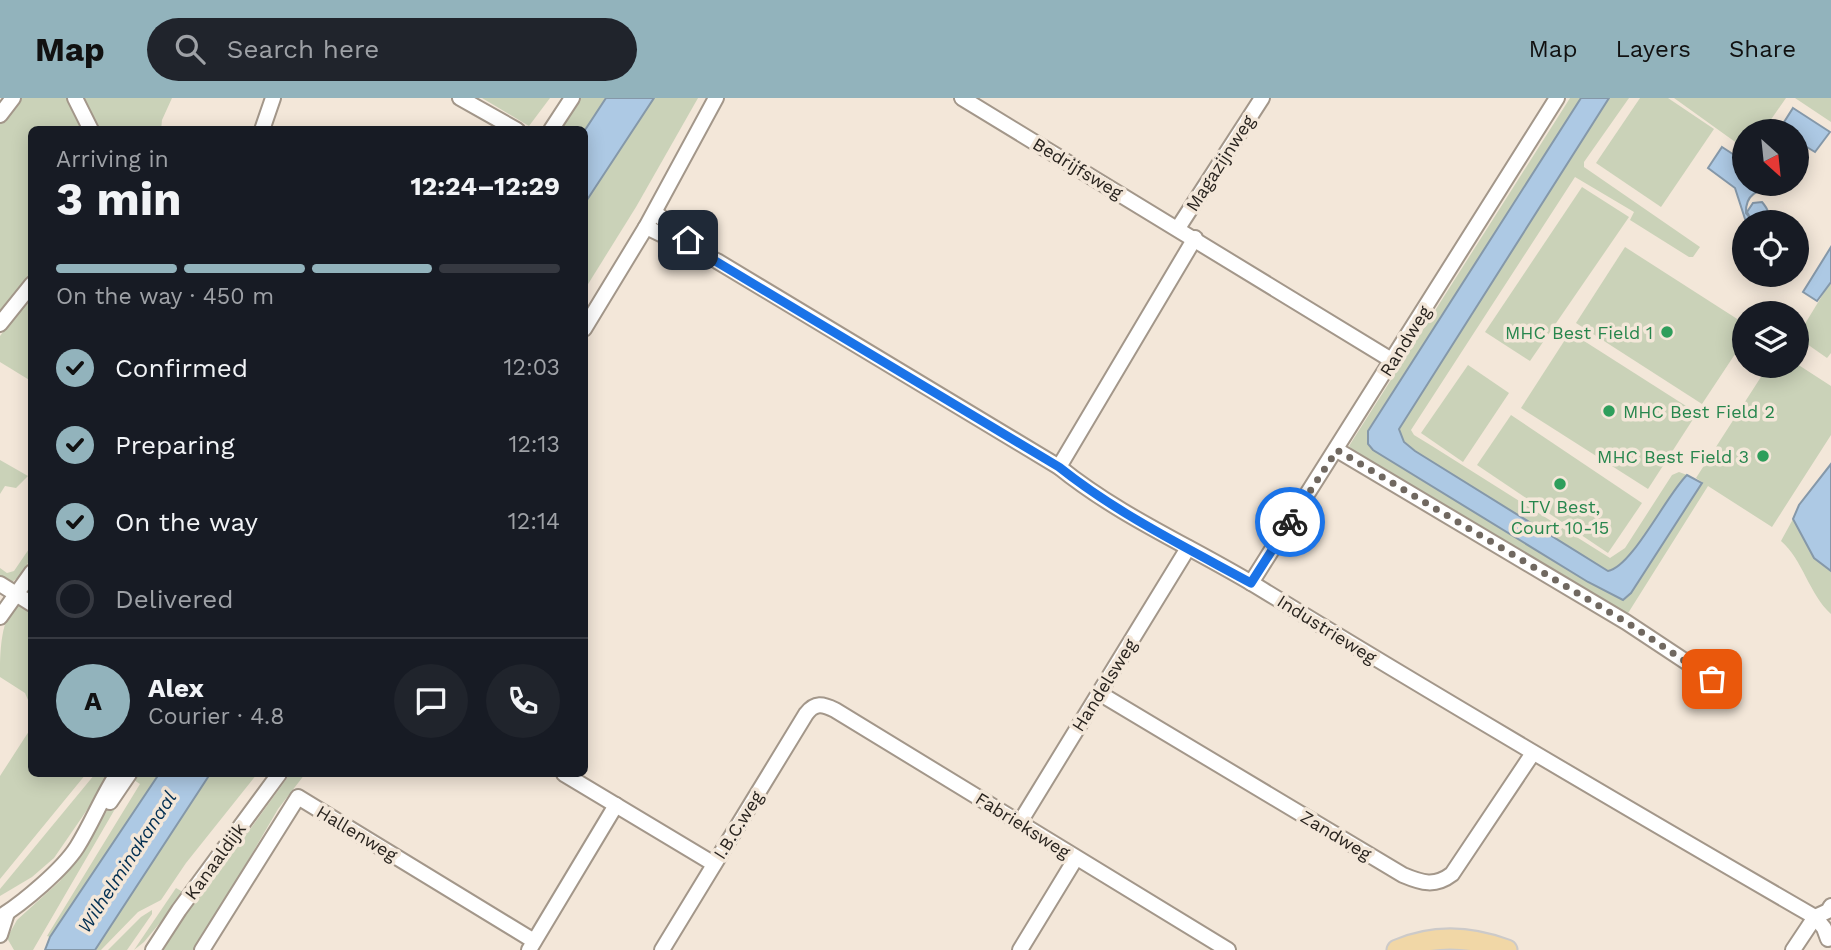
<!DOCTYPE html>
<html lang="en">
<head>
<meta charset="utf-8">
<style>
	:root { --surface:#171b24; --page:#20242c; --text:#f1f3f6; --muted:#9ea1a6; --line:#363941; --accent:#92b3bc }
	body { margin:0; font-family:"Work Sans",sans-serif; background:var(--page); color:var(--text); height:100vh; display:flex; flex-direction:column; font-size:26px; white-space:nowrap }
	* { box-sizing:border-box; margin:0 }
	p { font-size:23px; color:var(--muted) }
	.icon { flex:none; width:38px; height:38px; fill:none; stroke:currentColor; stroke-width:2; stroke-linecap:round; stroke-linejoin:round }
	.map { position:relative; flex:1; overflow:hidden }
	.drawer { position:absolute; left:28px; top:28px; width:560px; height:651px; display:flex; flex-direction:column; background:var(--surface); border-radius:10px; box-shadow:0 4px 18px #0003 }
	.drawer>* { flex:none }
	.needle { width:46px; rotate:153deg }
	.buttons { position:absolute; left:1732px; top:21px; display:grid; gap:14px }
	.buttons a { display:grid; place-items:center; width:77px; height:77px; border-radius:50%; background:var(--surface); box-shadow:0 4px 18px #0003; font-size:35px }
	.pin { position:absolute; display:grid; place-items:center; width:60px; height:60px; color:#fff; margin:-30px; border-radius:14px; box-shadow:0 4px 10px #0006 }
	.courier { position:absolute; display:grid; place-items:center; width:70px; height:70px; margin:-35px; border:5px solid #1a73e8; border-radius:50%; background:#fff; color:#222; box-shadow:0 2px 9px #0007 }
	.summary em { font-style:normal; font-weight:700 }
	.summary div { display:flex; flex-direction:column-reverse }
	.summary { display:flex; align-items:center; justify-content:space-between; height:119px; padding:0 28px }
	h1 { font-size:46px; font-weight:700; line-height:52px }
	.bar { display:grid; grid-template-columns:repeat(4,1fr); gap:10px 7px; align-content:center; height:84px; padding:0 28px }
	.bar i { height:9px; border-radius:5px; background:var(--line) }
	.bar .active { background:var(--accent) }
	.bar p { grid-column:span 4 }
	.line { display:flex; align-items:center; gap:18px; padding:0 28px; border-top:2px solid var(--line) }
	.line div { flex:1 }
	.round { display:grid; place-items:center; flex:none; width:74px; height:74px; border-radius:37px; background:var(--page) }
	ol { padding:0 28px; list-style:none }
	li { display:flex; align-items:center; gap:21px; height:77px }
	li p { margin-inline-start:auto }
	li .icon { padding:7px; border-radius:50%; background:var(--accent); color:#111; stroke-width:4 }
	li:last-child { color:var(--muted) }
	li i { width:38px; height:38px; border:4px solid var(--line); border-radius:50% }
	header { display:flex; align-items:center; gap:42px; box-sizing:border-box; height:98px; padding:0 35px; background:var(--accent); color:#111 }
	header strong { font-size:33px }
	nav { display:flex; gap:38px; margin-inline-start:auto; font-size:24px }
	.search { width:490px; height:63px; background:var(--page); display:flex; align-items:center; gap:18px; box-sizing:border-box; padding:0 24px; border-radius:38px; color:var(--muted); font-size:26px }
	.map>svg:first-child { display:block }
</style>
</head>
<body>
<header>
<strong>Map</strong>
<div class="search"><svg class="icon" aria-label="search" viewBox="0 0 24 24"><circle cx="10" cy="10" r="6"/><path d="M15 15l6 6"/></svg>Search here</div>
<nav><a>Map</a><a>Layers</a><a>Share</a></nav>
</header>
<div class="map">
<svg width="1831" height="852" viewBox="0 0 1831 852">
	<rect width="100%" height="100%" fill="#f3e7d9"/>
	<g fill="#cad2b8">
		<polygon points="18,0 70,0 86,31 32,32 32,108 28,115 31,118 31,180 0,219 0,21"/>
		<polygon points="81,0 172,0 162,22 161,32 96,31"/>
		<polygon points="482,0 550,0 529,28"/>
		<polygon points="579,0 606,0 585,32 557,32"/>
		<polygon points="654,0 698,0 636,109 585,191 585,105"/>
		<polygon points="1570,0 1581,0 1368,332 1368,346 1373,352 1588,484 1623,502 1631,495 1702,384 1696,380 1768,268 1797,268 1797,266 1831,288 1831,337 1772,429 1708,388 1625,520 1354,354 1349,348"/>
		<path d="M1609 0H1629L1584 64V69L1700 149 1693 159H1689L1630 122 1634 114 1575 79 1411 332 1414 337 1432 348 1610 460 1625 450 1672 377 1679 374 1687 377C1667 396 1632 469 1608 473L1415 353 1404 344 1399 331Z"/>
		<polygon points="1640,0 1668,0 1714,31 1661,109 1596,65"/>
		<polygon points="1674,0 1786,0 1763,33 1745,33 1745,51"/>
		<polygon points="1795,0 1831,0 1831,24"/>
		<polygon points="1582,89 1629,119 1530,263 1485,234"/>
		<polygon points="1625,149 1745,226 1745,241 1702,306 1576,225"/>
		<polygon points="1831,183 1831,255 1827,260 1797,239"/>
		<polygon points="31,197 31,283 0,264 0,238"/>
		<polygon points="1570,234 1697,315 1648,391 1521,310"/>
		<polygon points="1468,267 1509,295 1463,364 1421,335"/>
		<polygon points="1511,317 1642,405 1608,455 1477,367"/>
		<polygon points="0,362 28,378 16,390 5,388 0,396"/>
		<path d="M1793 421 1814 460 1831 473V516C1809 496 1803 462 1781 443Z"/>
		<path d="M31 448C31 465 24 475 11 485L0 479V470L7 475 14 473Z"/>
		<path d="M19 507 31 511V609L25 595 0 579C0 558 0 515 19 507Z"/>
		<polygon points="31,630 32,676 86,676 0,781 0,678"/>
		<polygon points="95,676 111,677 54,760 32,779 0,798 0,791"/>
		<polygon points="132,676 159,676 53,835 50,839 47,838 140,686 131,680"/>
		<polygon points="210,676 257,676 186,765 161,802 138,814 101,852 95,852"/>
		<polygon points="290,676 305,676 278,711 196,852 161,852 183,816 186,816 219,774"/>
		<polygon points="125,686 126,692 33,852 14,852 7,840 17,822 60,783"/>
		<polygon points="176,790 183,794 179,802 144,844 134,852"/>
		<polygon points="152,812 152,816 127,852 108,852 141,819"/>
	</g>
	<g fill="#adc9e4" stroke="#8598a9" stroke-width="2">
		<polygon points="606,0 654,0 585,105 585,32"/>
		<path d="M1581 0H1609L1399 331 1404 344 1415 353 1608 473C1632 469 1667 396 1687 377L1702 385 1631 495 1623 502 1588 484 1373 352 1368 346V333Z"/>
		<polygon points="1793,10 1830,34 1815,54 1797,43 1797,33 1779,32"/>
		<path d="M1722 49 1745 64V86H1773L1774 88C1758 92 1745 96 1746 115L1751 121 1747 114 1753 105 1762 104C1768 111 1771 117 1765 124H1746L1735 90 1708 70Z"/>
		<polygon points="1831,149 1831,184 1817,203 1803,194"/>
		<polygon points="1831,366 1831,473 1814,460 1793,421 1799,407"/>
		<polygon points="159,676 210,676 95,852 45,852 50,839"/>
	</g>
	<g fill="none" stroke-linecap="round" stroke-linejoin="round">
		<defs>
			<g id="minor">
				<polyline points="75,0 91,32"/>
				<polyline points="460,0 517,32"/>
				<polyline points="962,0 1393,263"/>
				<polyline points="0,17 13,0"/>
				<polyline points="262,32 273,0"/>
				<polyline points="551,32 572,0"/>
				<polyline points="655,114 696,151"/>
				<path d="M646 129 717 163 1059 369C1122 420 1195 450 1263 492 1446 604 1630 712 1815 819L1824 830 1828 841"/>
				<polyline points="1178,130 1262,0"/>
				<polyline points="0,226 32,186"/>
				<polyline points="584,231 646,129 716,0"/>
				<polyline points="1337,352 1626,524 1712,581"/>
				<polyline points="1059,369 1195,140"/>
				<polyline points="1251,485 1557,0"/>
				<polyline points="0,486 32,506"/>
				<polyline points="0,519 32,474"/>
				<path d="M1099 595 1403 777C1422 785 1435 789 1452 776L1533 655"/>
				<polyline points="564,676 714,766"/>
				<polyline points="110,704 129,676"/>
				<polyline points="1020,724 1188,450"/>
				<path d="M0 819C23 805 63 771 77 749 92 725 102 699 117 676"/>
				<polyline points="0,837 7,815"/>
				<polyline points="153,852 179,812 279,676"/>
				<polyline points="202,852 298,699 534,843"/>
				<polyline points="529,852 616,707"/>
				<path d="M662 852 806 616C815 604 823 606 835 612L1228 852"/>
				<polyline points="1020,852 1076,760"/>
				<polyline points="1793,852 1815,819 1828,813 1831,808"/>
			</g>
			<path id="major" d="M1397 852C1434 836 1470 838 1507 852"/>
		</defs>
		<use href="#minor" stroke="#a3978a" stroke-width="18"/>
		<use href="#major" stroke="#cccac9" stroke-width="23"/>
		<use href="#minor" stroke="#fff" stroke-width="14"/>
		<use href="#major" stroke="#f1d7a6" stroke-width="19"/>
	</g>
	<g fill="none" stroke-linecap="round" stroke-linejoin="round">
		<polyline stroke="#706860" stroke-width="7" stroke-dasharray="0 12.6" points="1290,424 1337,352 1626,524 1712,581"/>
		<path stroke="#1a73e8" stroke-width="9" d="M688 142 697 152 1059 369C1118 416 1185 449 1251 485L1290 424"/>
	</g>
	<g fill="#2e9e5b" stroke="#f3e7d9" stroke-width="2.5">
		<circle cx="1667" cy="234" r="7"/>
		<circle cx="1609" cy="313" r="7"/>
		<circle cx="1763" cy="358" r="7"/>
		<circle cx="1560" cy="386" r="7"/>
	</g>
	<g text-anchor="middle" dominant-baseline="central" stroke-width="7" stroke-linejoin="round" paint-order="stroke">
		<g font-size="18" fill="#29241f" stroke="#f3e7d9">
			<text transform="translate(1220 65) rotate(-57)">Magazijnweg</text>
			<text transform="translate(1078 70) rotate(31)">Bedrijfsweg</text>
			<text transform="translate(1405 243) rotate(-58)">Randweg</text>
			<text transform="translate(1327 531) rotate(32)">Industrieweg</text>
			<text transform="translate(1104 587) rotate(-58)">Handelsweg</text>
			<text transform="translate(738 727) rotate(-58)">I.B.C.weg</text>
			<text transform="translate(1023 727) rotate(32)">Fabrieksweg</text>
			<text transform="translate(357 735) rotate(31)">Hallenweg</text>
			<text transform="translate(1336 737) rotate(31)">Zandweg</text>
			<text transform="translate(215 763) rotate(-54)">Kanaaldijk</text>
		</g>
		<g font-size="18" fill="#27864d" stroke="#f3e7d9" text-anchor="end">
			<text x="1653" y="234">MHC Best Field 1</text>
			<text x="1623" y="313" text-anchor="start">MHC Best Field 2</text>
			<text x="1749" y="358">MHC Best Field 3</text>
			<text x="1560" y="408" text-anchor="middle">LTV Best,<tspan x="1560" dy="21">Court 10-15</tspan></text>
		</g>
		<g font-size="19" font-style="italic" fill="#002e51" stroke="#f3e7d9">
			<text transform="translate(127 764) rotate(-57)">Wilhelminakanaal</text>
		</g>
	</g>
</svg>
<div class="buttons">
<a><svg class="needle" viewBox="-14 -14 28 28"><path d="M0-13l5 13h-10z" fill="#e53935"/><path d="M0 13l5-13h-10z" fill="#9ea1a6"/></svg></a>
<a><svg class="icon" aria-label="locate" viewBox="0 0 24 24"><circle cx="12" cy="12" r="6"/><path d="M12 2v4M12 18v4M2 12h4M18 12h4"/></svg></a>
<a><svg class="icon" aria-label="layers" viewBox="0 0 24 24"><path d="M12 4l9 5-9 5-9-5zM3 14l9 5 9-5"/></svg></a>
</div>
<div class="pin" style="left:1712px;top:581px;background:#ea580c"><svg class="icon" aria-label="bag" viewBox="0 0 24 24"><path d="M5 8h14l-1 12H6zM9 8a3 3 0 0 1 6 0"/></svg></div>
<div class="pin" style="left:688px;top:142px;background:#1f2937"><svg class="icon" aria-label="home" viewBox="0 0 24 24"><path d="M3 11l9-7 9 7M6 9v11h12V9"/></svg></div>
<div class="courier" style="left:1290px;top:424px"><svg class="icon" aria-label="bike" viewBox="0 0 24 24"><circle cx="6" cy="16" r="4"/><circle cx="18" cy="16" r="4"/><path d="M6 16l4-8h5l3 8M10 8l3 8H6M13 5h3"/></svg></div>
<section class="drawer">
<div class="summary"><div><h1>3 min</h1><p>Arriving in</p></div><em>12:24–12:29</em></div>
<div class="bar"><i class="active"></i><i class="active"></i><i class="active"></i><i></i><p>On the way · 450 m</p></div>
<ol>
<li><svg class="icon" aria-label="check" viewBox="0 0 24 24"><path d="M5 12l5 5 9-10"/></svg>Confirmed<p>12:03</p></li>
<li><svg class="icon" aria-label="check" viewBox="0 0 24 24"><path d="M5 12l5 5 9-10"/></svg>Preparing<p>12:13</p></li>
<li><svg class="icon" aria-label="check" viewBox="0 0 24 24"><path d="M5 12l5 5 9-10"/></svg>On the way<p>12:14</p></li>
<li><i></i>Delivered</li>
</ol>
<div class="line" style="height:126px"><b class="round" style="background:var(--accent);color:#111">A</b><div><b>Alex</b><p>Courier · 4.8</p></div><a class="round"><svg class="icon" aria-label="chat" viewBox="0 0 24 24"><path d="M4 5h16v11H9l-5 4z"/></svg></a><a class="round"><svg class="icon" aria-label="phone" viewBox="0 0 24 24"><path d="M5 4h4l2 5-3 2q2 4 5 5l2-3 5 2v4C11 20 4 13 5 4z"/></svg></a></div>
</section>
</div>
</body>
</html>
